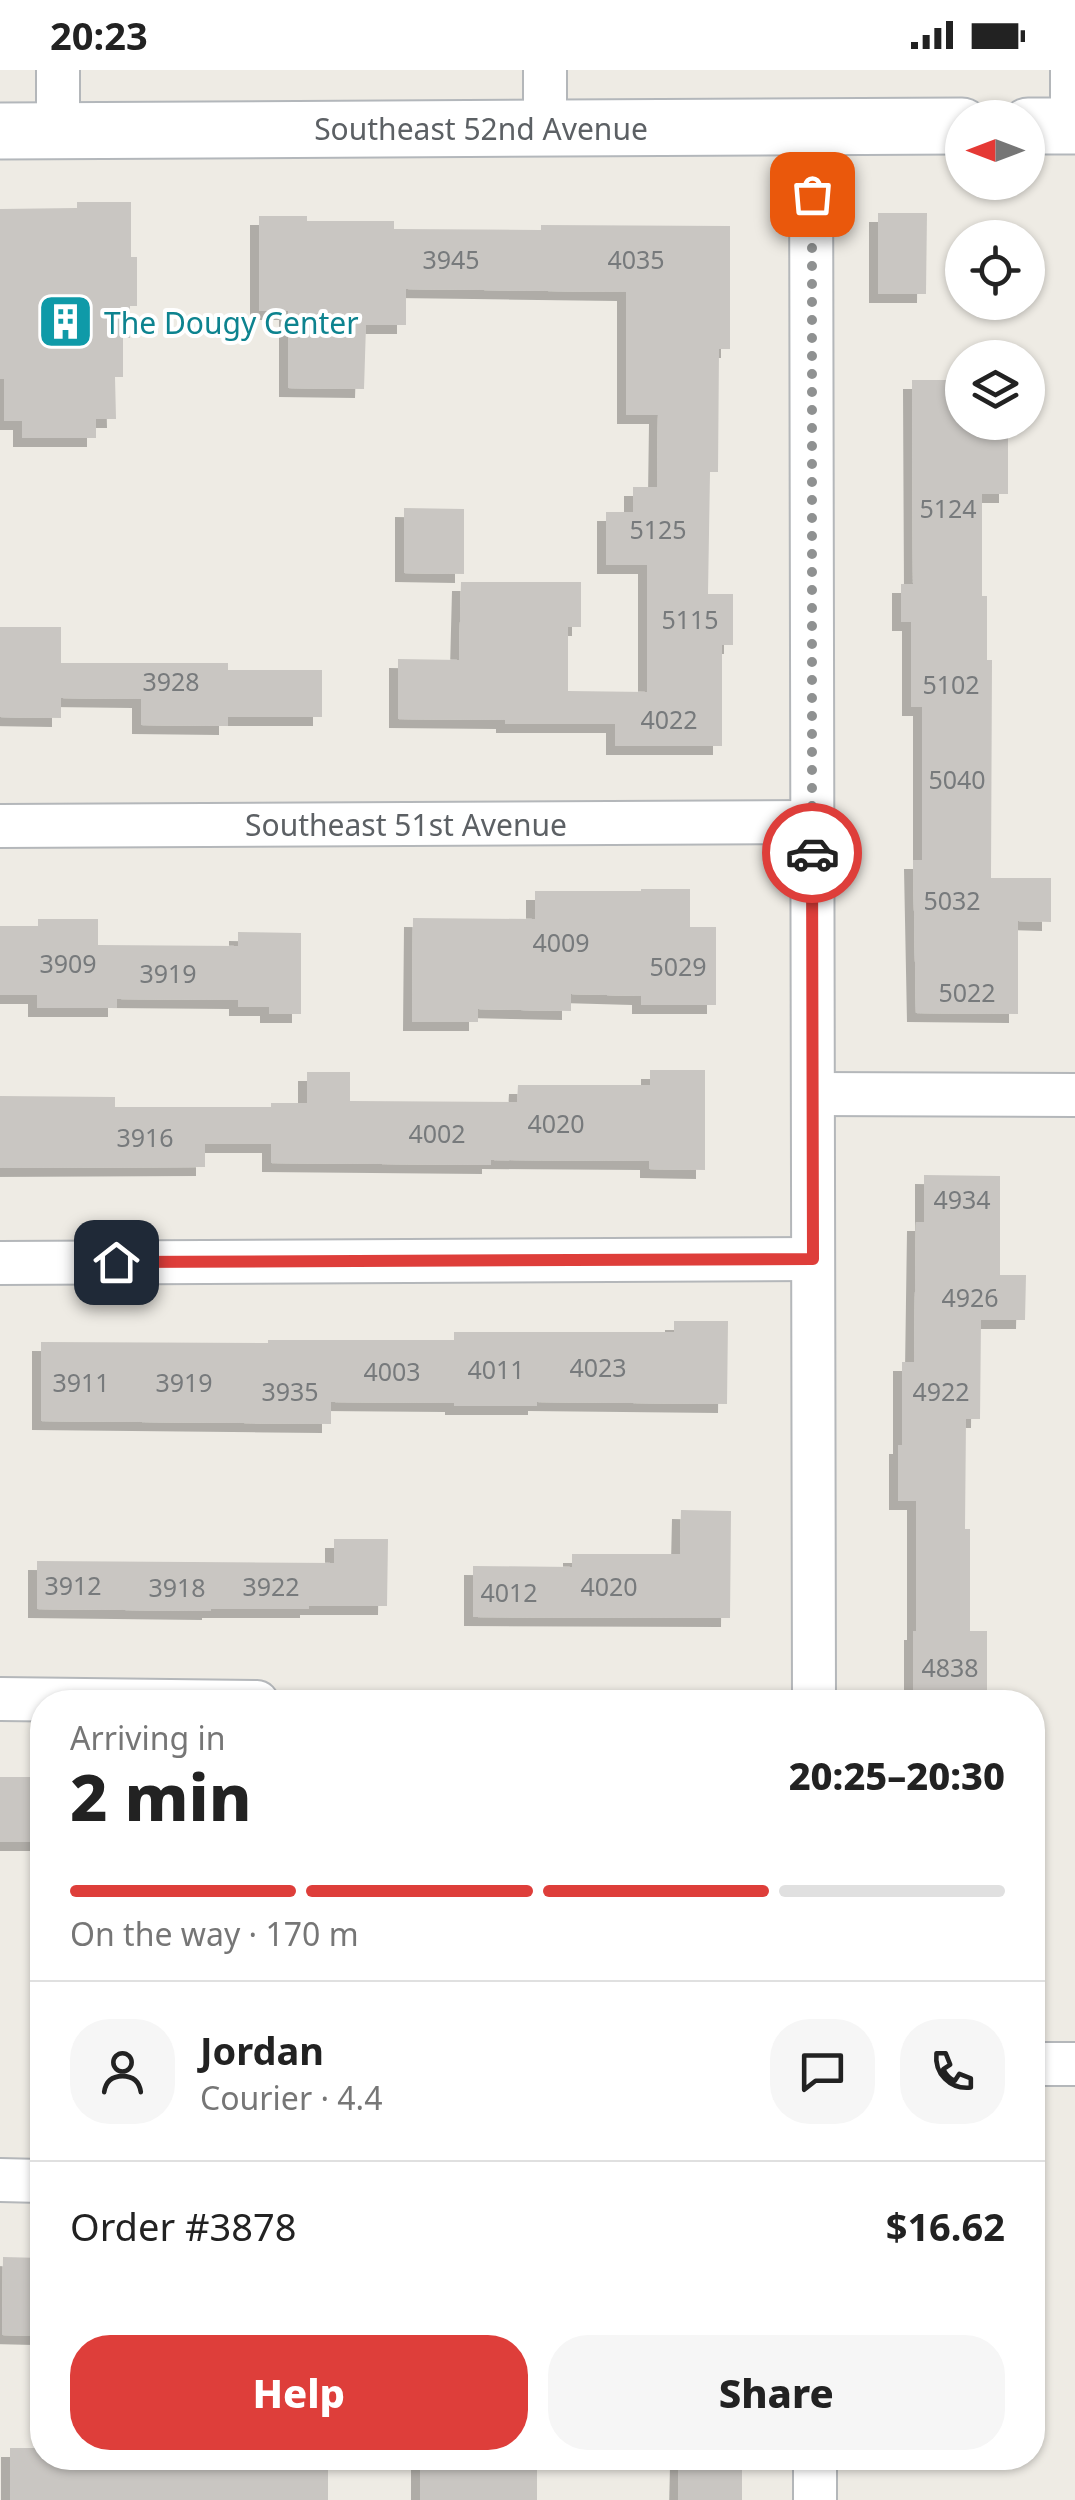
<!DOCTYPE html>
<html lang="en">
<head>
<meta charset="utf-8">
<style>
	:root { --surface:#fff; --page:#f6f6f6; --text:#222; --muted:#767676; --line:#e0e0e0; --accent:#de3e3a }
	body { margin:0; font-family:"Noto Sans",sans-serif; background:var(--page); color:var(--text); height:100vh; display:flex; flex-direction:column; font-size:38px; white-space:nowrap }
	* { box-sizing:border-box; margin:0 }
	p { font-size:32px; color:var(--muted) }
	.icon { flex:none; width:55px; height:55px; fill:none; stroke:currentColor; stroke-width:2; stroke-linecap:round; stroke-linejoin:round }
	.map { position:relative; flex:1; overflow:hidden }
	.sheet { position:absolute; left:30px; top:1620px; width:1015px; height:780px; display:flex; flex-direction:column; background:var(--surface); border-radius:40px; box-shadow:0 2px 8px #0004 }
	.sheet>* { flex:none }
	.needle { width:65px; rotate:270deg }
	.controls { position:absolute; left:945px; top:30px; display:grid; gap:20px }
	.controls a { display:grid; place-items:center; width:100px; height:100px; border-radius:50%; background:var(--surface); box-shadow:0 2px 8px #0004; font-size:50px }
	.pin { position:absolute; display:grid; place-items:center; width:85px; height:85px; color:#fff; margin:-42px; border-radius:20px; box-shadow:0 5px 15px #0006 }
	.courier { position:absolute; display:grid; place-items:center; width:100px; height:100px; margin:-50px; border:8px solid #de3e3a; border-radius:50%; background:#fff; color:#222; box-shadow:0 2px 12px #0007 }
	.overview em { font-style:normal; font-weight:800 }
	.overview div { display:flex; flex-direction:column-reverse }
	.overview { display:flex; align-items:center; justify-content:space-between; height:170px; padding:0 40px }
	h1 { font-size:65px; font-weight:800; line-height:75px }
	.bar { display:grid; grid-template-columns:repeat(4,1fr); gap:15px 10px; align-content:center; height:120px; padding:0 40px }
	.bar i { height:12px; border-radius:8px; background:var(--line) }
	.bar .active { background:var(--accent) }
	.bar p { grid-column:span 4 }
	.line { display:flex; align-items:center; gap:25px; padding:0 40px; border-top:2px solid var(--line) }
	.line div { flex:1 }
	.round { display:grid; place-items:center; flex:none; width:105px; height:105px; border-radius:40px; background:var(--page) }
	.button { display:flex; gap:20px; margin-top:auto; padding:20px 40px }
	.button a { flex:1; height:115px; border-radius:40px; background:var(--accent); color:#fff; font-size:40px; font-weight:800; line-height:115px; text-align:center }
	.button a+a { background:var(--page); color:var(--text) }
	.status { display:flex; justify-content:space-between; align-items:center; height:70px; padding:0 50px; background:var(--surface); direction:ltr }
	.status svg { height:28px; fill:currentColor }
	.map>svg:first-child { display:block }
</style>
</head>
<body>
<div class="status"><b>20:23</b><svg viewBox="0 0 49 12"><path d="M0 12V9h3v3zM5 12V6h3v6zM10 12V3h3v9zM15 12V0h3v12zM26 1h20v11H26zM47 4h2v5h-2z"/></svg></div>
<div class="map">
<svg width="1075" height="2430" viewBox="0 0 1075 2430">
	<defs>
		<filter id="shadow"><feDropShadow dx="-9" dy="9" stdDeviation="0" flood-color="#0004"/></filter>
	</defs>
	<rect width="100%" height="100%" fill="#eeebe4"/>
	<g fill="#c9c6c2" filter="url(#shadow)">
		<polygon points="77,132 131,132 131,187 137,187 137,236 130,236 130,268 123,268 123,307 115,307 116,349 96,349 96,368 22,368 22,351 4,351 4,309 0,309 0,139 77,138"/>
		<polygon points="878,143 927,143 926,224 878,224"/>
		<polygon points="259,146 307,146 307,151 394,151 394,159 541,160 541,155 730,156 730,279 719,279 718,402 710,402 708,524 733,524 733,575 722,575 722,676 615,676 615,654 505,654 505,650 398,649 398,589 459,590 461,512 581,512 581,557 568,557 568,621 647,622 647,495 606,495 606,442 633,442 633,417 657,417 658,345 626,345 626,222 406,219 406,255 366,255 364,319 288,318 288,241 259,241"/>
		<polygon points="912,310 962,310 962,352 1008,352 1008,424 982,424 982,526 987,526 987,590 992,590 991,808 1051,808 1051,852 1018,851 1018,944 916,943 913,790 922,790 922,637 911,637 911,552 901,552 901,514 913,514"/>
		<polygon points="404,438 464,439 464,504 404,503"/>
		<polygon points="0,557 61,557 61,593 228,593 228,600 322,600 322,647 228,647 228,656 141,655 141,629 61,628 61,648 0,647"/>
		<polygon points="641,819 690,819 690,857 716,857 716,935 641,935 641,926 571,924 571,941 478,939 478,952 412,952 413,848 535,849 535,821 641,821"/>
		<polygon points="38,849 98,849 98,875 238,876 238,862 301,863 301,944 269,944 269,937 238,937 238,930 117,929 117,938 37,938 37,925 0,925 0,856 38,856"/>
		<polygon points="650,1000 705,1000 705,1100 649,1099 649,1091 491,1090 491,1095 271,1093 271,1074 205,1074 205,1097 0,1098 0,1026 115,1027 115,1037 271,1037 271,1033 307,1033 307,1002 350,1002 350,1031 517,1032 518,1015 650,1015"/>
		<polygon points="924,1105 1000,1106 1000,1205 1026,1205 1025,1250 981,1250 980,1349 966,1349 965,1459 970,1459 970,1561 987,1561 987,1632 913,1632 913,1561 916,1561 916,1431 898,1431 898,1375 902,1375 902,1292 914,1292 916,1152 924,1152"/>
		<polygon points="674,1251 728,1251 727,1334 537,1332 537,1336 454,1336 454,1333 331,1332 331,1354 41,1351 41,1272 268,1273 268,1270 454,1270 454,1262 674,1262"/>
		<polygon points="681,1440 731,1441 730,1548 473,1547 473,1496 572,1497 572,1484 680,1484"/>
		<polygon points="334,1469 388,1469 387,1536 309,1536 309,1539 211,1539 211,1541 37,1539 37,1491 334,1493"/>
		<rect x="0" y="1707" width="42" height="65"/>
		<polygon points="3,2187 42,2188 42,2266 2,2265"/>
		<polygon points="10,2378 42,2378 42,2388 174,2388 174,2394 274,2395 274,2388 328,2388 328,2430 10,2430"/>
		<polygon points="420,2388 478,2388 478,2397 537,2398 537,2430 420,2430"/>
		<polygon points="679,2388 742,2388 742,2430 678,2430"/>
	</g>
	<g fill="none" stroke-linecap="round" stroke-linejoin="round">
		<defs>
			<g id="minor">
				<polyline points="58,0 58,59"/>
				<polyline points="545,0 545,57"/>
				<polyline points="811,56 814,1632"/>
				<polyline points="1072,56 1072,0"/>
				<polyline points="0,756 812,752"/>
				<polyline points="813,1024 1075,1025"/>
				<polyline points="0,1193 813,1189"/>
				<polyline points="0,1629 257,1632"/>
				<polyline points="1032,1994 1075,1994"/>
				<polyline points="0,2110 42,2111"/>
				<polyline points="815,2388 815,2430"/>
			</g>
			<g id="secondary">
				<polyline points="1028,56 1075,56"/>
				<polyline points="0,61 962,56"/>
			</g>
		</defs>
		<use href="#minor" stroke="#b4b7ba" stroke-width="46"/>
		<use href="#secondary" stroke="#b3b7bb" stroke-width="59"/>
		<use href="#minor" stroke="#fff" stroke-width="42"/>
		<use href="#secondary" stroke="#fff" stroke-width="55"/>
	</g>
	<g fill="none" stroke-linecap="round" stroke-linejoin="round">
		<polyline stroke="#8f9191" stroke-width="10" stroke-dasharray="0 18" points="812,124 812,783"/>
		<polyline stroke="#de3e3a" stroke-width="12" points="116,1192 813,1189 812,783"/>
	</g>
	<defs>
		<symbol id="building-square" viewBox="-11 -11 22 22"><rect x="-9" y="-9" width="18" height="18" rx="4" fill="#0f9aa8" stroke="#fff"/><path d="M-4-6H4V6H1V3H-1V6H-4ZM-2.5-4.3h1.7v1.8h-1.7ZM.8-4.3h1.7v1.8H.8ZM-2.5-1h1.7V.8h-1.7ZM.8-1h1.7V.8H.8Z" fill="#fff"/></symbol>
	</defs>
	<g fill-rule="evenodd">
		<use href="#building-square" x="34" y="220" width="63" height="63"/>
	</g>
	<g text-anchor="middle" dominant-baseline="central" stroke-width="8" stroke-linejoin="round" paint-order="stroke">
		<g font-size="25" fill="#777a7c">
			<text x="451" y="189">3945</text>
			<text x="636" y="189">4035</text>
			<text x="948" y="438">5124</text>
			<text x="658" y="459">5125</text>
			<text x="690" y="549">5115</text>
			<text x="171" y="611">3928</text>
			<text x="951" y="614">5102</text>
			<text x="669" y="649">4022</text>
			<text x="957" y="709">5040</text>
			<text x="952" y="830">5032</text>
			<text x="561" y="872">4009</text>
			<text x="68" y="893">3909</text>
			<text x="678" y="896">5029</text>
			<text x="168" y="903">3919</text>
			<text x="967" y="922">5022</text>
			<text x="556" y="1053">4020</text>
			<text x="437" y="1063">4002</text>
			<text x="145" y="1067">3916</text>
			<text x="962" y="1129">4934</text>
			<text x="970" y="1227">4926</text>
			<text x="598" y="1297">4023</text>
			<text x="496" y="1299">4011</text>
			<text x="392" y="1301">4003</text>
			<text x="81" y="1312">3911</text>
			<text x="184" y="1312">3919</text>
			<text x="290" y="1321">3935</text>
			<text x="941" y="1321">4922</text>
			<text x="73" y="1515">3912</text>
			<text x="271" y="1516">3922</text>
			<text x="609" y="1516">4020</text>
			<text x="177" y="1517">3918</text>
			<text x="509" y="1522">4012</text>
			<text x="950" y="1597">4838</text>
		</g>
		<g font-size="30" fill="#5c6064" stroke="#fff">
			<text x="481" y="58">Southeast 52nd Avenue</text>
			<text x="406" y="754">Southeast 51st Avenue</text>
		</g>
		<g font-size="30" fill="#0d838f" stroke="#fff" text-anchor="start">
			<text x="104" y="252">The Dougy Center</text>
		</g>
	</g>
</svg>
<div class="controls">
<a><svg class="needle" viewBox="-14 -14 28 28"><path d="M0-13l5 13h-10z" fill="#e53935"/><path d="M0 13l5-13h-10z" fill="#767676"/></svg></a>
<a><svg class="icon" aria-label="locate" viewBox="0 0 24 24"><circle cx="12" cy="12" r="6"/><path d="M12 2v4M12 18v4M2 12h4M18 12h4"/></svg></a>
<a><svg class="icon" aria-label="layers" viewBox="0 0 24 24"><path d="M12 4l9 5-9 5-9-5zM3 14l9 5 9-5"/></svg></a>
</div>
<div class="pin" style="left:812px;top:124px;background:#ea580c"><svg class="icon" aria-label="bag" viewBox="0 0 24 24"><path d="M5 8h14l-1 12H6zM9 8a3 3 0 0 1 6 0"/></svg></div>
<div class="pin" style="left:116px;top:1192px;background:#1f2937"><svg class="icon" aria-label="home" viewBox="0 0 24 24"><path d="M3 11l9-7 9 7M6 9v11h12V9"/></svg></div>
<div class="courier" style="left:812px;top:783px"><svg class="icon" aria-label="car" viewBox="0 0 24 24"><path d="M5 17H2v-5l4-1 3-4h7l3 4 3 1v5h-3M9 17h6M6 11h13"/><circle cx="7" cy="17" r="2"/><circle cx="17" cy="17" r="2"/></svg></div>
<section class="sheet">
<div class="overview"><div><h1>2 min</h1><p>Arriving in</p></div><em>20:25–20:30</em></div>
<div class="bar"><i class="active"></i><i class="active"></i><i class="active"></i><i></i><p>On the way · 170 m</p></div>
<div class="line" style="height:180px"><a class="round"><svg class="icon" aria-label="person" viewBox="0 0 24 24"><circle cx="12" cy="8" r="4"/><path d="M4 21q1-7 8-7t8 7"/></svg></a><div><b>Jordan</b><p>Courier · 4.4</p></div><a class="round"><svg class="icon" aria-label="chat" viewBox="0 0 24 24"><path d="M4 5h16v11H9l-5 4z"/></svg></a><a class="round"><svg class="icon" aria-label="phone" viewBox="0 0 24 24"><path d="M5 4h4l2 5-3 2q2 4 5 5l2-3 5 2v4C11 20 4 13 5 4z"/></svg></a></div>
<div class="line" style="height:130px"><div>Order #3878</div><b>$16.62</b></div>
<div class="button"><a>Help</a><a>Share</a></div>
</section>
</div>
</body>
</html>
